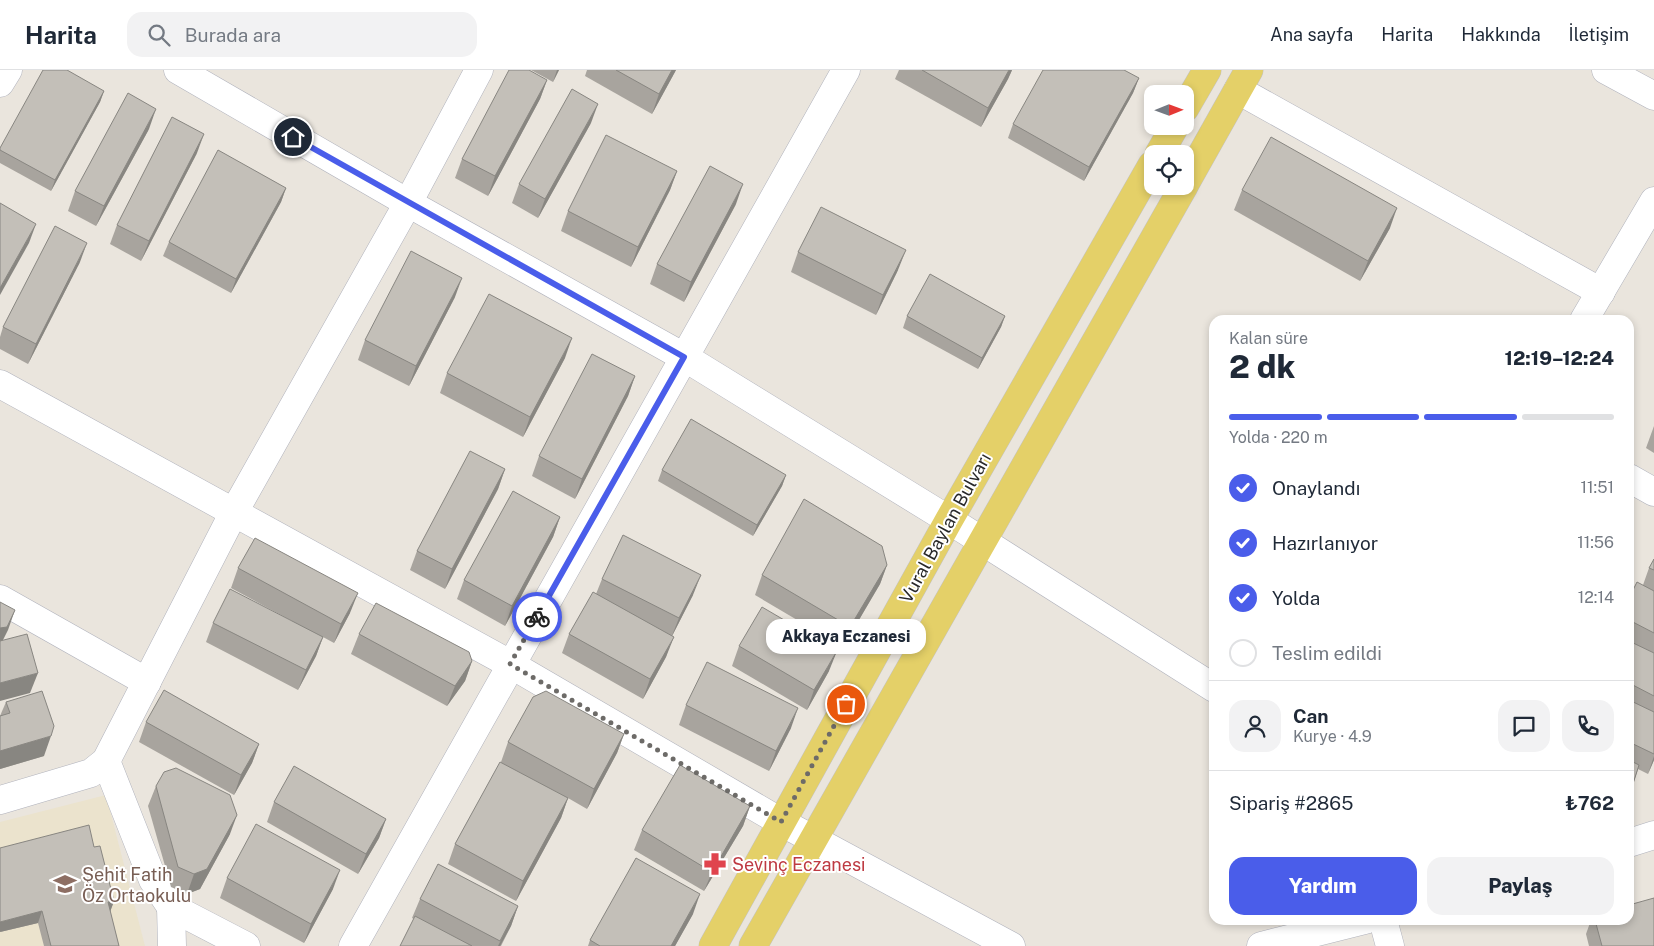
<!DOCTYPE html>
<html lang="tr">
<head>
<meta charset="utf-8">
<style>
	:root { --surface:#fff; --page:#f2f2f3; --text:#1f2937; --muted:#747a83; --line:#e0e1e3; --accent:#4a5dea }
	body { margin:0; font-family:"Public Sans",sans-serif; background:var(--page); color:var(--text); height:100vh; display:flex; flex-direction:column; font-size:19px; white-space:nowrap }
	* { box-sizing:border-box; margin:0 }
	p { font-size:16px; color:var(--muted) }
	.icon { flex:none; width:28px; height:28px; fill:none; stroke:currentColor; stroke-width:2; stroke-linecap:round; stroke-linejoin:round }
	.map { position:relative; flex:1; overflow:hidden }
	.side { position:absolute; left:1209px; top:245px; width:425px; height:610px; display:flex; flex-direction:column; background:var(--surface); border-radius:15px; box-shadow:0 2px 8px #0003 }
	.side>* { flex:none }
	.needle { width:32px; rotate:89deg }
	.buttons { position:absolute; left:1144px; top:15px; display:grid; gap:10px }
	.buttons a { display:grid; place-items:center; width:50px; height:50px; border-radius:10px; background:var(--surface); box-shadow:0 2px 8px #0003; font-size:25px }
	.pin { position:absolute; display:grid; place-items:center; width:42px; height:42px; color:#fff; margin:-21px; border:2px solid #fff; border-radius:50%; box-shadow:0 1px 5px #0007 }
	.courier { position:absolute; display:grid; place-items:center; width:50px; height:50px; margin:-25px; border:4px solid #4a5dea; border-radius:50%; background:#fff; color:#222; box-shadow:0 1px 6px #0007 }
	.bubble { position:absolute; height:35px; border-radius:15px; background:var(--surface); box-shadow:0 2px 8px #0003; font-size:16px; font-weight:800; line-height:35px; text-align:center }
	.headline em { font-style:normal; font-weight:800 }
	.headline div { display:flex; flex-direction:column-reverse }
	.headline { display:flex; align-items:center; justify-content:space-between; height:85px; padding:0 20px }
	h1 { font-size:32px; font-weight:800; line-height:38px }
	.bar { display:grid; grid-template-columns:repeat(4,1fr); gap:8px 5px; align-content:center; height:60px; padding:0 20px }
	.bar i { height:6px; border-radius:4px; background:var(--line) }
	.bar .current { background:var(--accent) }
	.bar p { grid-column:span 4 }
	.line { display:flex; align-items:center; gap:12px; padding:0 20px; border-top:1px solid var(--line) }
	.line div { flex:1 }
	.round { display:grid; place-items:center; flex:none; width:52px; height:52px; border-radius:15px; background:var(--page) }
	ol { padding:0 20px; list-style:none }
	li { display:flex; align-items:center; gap:15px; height:55px }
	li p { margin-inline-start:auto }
	li .icon { padding:5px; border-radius:50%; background:var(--accent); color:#fff; stroke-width:4 }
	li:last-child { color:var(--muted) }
	li i { width:28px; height:28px; border:2px solid var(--line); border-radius:50% }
	.primary-button { display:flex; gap:10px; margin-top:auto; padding:10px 20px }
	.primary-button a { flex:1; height:58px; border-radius:15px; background:var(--accent); color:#fff; font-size:20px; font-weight:800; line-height:58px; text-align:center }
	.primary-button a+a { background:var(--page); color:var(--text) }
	header { display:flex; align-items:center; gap:30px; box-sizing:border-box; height:70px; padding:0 25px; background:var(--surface); border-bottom:1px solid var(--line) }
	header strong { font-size:24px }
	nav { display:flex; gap:28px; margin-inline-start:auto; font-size:18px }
	.search { width:350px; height:45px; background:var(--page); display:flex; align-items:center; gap:12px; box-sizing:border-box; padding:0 18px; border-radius:15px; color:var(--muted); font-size:19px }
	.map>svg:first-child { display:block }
</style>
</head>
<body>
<header>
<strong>Harita</strong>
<div class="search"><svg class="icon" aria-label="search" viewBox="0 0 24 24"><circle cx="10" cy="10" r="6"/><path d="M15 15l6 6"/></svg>Burada ara</div>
<nav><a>Ana sayfa</a><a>Harita</a><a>Hakkında</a><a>İletişim</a></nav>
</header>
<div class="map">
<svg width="1654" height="876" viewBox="0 0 1654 876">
	<rect width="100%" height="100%" fill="#eae5dd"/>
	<polygon fill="#ebe3cd" points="106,725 145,876 0,876 0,752"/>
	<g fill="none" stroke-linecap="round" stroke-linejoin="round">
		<defs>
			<g id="minor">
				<polyline points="178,0 408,133 684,287 949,450 1214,618"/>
				<polyline points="1606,0 1654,26"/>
				<polyline points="0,13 8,0"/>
				<polyline points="1238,20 1601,222"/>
				<polyline points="1584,250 1654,131"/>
				<polyline points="0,314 510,594 781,752 1011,876"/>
				<polyline points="1629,408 1654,422"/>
				<polyline points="0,529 147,612"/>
				<polyline points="106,691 153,810 171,837 246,876"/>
				<polyline points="0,730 91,703 106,691 234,442 408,133 479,0"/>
				<polyline points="1629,773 1654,765"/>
				<polyline points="171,837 172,876"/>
				<polyline points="1383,850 1390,876"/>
				<polyline points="353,876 846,0"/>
				<polyline points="1261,876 1365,850"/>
			</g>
			<g id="major">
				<polyline points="1185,38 1207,0"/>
				<polyline points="1159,84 1175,56"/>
				<polyline points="1185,114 1249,0"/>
				<polyline points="713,876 949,450 1152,95"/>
				<polyline points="753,876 1184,116"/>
			</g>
		</defs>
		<use href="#minor" stroke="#b0b2bc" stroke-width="29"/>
		<use href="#major" stroke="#c3c3c3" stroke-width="29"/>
		<use href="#minor" stroke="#fff" stroke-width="28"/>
		<use href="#major" stroke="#e4d068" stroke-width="28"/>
	</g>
	<g fill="#a8a49e">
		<polygon points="531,0 559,0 553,12"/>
		<polygon points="587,0 676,0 652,44 585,6"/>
		<polygon points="899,0 1012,0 1008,9 981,57 895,9"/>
		<polygon points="1139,8 1133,23 1084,111 1008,68 1013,54"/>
		<polygon points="547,10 540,29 488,126 455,108 462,89"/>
		<polygon points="104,21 100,32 51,121 0,93 0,78"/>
		<polygon points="591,53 538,148 512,133 519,114"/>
		<polygon points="149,59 96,156 68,141 75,121"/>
		<polygon points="197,83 141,191 110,174 117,155"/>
		<polygon points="677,101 670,120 631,197 561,161 568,141"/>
		<polygon points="286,118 281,132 231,223 163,186 169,172"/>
		<polygon points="1242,120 1390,158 1360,211 1234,140"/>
		<polygon points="736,134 684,232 650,214 657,194"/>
		<polygon points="798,182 898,200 876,245 791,202"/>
		<polygon points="80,192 28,294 0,279 0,267 3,257"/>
		<polygon points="455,227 409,316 358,290 365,270"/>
		<polygon points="907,246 1005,246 1001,257 978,299 903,258"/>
		<polygon points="565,288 523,367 440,323 447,303"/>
		<polygon points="635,306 628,326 575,429 532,406 539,386"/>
		<polygon points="1654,356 1654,383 1646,378"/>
		<polygon points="505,399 498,419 445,519 410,500 417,481"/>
		<polygon points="662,400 786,405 782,416 753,466 658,411"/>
		<polygon points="560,447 553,467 505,556 457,529 464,510"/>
		<polygon points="1654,489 1654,690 1648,704 1638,699 1629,727 1629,528 1643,515 1649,498"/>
		<polygon points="887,495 880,514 843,577 755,525 762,505"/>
		<polygon points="238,498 350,543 334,573 323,567 316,586 298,620 206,572 213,553 292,551 231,518"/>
		<polygon points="602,509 693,525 672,566 666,587 643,629 562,583 569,564 596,524"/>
		<polygon points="359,564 472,591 465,611 447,636 351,584"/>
		<polygon points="739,576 829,601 807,640 732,596"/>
		<polygon points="6,632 44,686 0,699 0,646"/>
		<polygon points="686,635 791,658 769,701 679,655"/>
		<polygon points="146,652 259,674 252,693 234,725 139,672"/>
		<polygon points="624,664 617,683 587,739 568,728 561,748 516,831 448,794 455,774 501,692 508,672"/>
		<polygon points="156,716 230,764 200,819 187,824 171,817 148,736"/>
		<polygon points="274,732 386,749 379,768 358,804 267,752"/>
		<polygon points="750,736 743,756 704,821 634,780 642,760"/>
		<polygon points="94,777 114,831 110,842 119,876 44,876 38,853 0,862"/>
		<polygon points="227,808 333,819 304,873 220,828"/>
		<polygon points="420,829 518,836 511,856 501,876 400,876 414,849 412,848"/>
		<polygon points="693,844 675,876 588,876 590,870"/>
		<polygon points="1591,850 1629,850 1654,876 1589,876 1586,864"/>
	</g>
	<g fill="#888681">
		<polygon points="557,0 559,0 553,12"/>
		<polygon points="672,0 676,0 652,44 659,24"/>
		<polygon points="1009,0 1012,0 1008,9 981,57 988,38"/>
		<polygon points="1139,8 1133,23 1084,111 1089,97"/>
		<polygon points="547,10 540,29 488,126 495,106"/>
		<polygon points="104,21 100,32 51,121 55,110"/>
		<polygon points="598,34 591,53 538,148 545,129"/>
		<polygon points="156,39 149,59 96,156 104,136"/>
		<polygon points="204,64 197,83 141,191 149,171"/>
		<polygon points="677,101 670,120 631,197 638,177"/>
		<polygon points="743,114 736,134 684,232 691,212"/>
		<polygon points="286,118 281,132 231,223 236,209"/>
		<polygon points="1397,138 1390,158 1360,211 1368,191"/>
		<polygon points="36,154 29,173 0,225 0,218"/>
		<polygon points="87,173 80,192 28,294 36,274"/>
		<polygon points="906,180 898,200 876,245 883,225"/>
		<polygon points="462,208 455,227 409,316 416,296"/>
		<polygon points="1005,246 1001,257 978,299 982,288"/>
		<polygon points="572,268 565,288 523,367 530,347"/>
		<polygon points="635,306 628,326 575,429 582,409"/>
		<polygon points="505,399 498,419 445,519 452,499"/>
		<polygon points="786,405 782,416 753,466 757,455"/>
		<polygon points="560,447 553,467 505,556 512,536"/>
		<polygon points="887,495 880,514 843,577 850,557"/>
		<polygon points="701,505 693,525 671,568 679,548"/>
		<polygon points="358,523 350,543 334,573 341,554"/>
		<polygon points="15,540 8,560 0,576 0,558"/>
		<polygon points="323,567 316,586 298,620 306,600"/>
		<polygon points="674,567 666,587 643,629 650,609"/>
		<polygon points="837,581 829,601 807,640 814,620"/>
		<polygon points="472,591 465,611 447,636 455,616"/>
		<polygon points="38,603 30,623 0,631 0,613"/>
		<polygon points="798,638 791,658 769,701 776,681"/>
		<polygon points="624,664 617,683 587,739 594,719"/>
		<polygon points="51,666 44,686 0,699 0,681"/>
		<polygon points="259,674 252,693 234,725 241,705"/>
		<polygon points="1654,686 1654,690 1648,704"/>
		<polygon points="568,728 561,748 516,831 523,811"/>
		<polygon points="750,736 743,756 704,821 712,802"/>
		<polygon points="237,745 230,764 200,819 187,824 194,804"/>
		<polygon points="386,749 379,768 358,804 366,784"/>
		<polygon points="340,800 333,819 304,873 311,854"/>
		<polygon points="700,824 693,844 675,876 671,876"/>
		<polygon points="114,831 110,842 108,832"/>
		<polygon points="518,836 511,856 500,876 498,876"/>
		<polygon points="42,841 38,853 0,862 0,852"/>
	</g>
	<g fill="#c3bfb8" stroke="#888681">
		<polygon points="43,0 67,0 104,21 55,110 0,80 0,78"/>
		<polygon points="509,0 529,0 547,10 495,106 462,89"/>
		<polygon points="616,0 672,0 659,24"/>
		<polygon points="922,0 1009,0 988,38"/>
		<polygon points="1043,0 1124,0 1139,8 1089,97 1013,54"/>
		<polygon points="572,19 598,34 545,129 519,114"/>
		<polygon points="128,23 156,39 104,136 75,121"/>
		<polygon points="172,47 204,64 149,171 117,155"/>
		<polygon points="606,65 677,101 638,177 568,141"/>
		<polygon points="1271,67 1397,138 1368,191 1242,120"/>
		<polygon points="218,80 286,118 236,209 169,172"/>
		<polygon points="710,96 743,114 691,212 657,194"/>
		<polygon points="0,133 36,154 0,218"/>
		<polygon points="821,137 906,180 883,225 798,182"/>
		<polygon points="55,156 87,173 36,274 3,257"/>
		<polygon points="411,181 462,208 416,296 365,270"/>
		<polygon points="930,204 1005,246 982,288 907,246"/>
		<polygon points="489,224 572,268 530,347 447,303"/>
		<polygon points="592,284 635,306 582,409 539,386"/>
		<polygon points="691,349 786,405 757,455 662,400"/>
		<polygon points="470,381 505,399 452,499 417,481"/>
		<polygon points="513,421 560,447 512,536 464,510"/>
		<polygon points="804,429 882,476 887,495 850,557 762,505"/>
		<polygon points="623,465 701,505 679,548 602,509"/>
		<polygon points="255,468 358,523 341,554 238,498"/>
		<polygon points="1654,489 1654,500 1649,498"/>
		<polygon points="1637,512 1654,521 1654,563 1629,550 1629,528"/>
		<polygon points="230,519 323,567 306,600 213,553"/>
		<polygon points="593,522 674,567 650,609 569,564"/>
		<polygon points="0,532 15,540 7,557 0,558"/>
		<polygon points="376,533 469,582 472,591 455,616 359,564"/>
		<polygon points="762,537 837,581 814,620 739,576"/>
		<polygon points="27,564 38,603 0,613 0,571"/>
		<polygon points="1629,571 1654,583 1654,626 1629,613"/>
		<polygon points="707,592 798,638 776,681 686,635"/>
		<polygon points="164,620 259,674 241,705 146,652"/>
		<polygon points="42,621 54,656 51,666 0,681 0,646 10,643 6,632"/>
		<polygon points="546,621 624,664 594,719 508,672 533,627"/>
		<polygon points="1629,630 1654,642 1654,684 1629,672"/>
		<polygon points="1629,690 1639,695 1630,723 1629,724"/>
		<polygon points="500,692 568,728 523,811 455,774"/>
		<polygon points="680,695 750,736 712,802 642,760"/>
		<polygon points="294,696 386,749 366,784 274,732"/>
		<polygon points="176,698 230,725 237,745 207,799 194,804 178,797 156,716 164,702"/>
		<polygon points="256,754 340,800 311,854 227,808"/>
		<polygon points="89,755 94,777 100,776 114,831 108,832 119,876 51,876 42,841 0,852 0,778"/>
		<polygon points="636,788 700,824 671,876 600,876 590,870"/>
		<polygon points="438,794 518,836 500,871 420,829"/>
		<polygon points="1654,828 1654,876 1602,876 1595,850 1629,850 1629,835"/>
		<polygon points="415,846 472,876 400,876"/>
	</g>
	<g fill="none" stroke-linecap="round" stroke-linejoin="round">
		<polyline stroke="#6d6b68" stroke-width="5" stroke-dasharray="0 9" points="537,547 510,594 781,752 846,634"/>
		<polyline stroke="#4a5dea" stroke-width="6" points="293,67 684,287 537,547"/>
	</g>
	<defs>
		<symbol id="pharmacy-bare" viewBox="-9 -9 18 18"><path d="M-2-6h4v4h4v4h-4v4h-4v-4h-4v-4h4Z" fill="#e0444e" stroke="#fff" stroke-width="2.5" paint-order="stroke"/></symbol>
		<symbol id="school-bare" viewBox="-9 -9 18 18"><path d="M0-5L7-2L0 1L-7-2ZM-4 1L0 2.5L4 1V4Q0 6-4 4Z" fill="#8d6e63" stroke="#fff" stroke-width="2.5" paint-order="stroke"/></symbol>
	</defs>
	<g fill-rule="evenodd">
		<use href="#pharmacy-bare" x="699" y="778" width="32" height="32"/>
		<use href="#school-bare" x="49" y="798" width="32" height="32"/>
	</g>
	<g text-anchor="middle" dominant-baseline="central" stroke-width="4" stroke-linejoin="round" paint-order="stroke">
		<g font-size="18" fill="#292929" stroke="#fff">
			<text transform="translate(945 458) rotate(-61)">Vural Baylan Bulvarı</text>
		</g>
		<g font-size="18" fill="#be3a42" stroke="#fff" text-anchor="start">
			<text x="732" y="794">Sevinç Eczanesi</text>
		</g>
		<g font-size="18" fill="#785e54" stroke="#fff" text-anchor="start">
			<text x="82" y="804">Şehit Fatih<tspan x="82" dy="21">Öz Ortaokulu</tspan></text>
		</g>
	</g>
</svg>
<div class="buttons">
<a><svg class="needle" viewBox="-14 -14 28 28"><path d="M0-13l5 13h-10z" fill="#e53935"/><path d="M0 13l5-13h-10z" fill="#747a83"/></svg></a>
<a><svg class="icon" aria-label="locate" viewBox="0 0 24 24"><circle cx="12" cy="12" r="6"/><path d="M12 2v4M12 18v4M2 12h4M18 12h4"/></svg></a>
</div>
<div class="pin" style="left:846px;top:634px;background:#ea580c"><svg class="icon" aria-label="bag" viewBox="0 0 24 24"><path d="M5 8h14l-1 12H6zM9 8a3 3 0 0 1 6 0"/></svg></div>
<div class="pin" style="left:293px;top:67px;background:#1f2937"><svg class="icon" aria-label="home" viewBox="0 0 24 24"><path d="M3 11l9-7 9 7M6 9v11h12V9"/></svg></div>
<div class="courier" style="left:537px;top:547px"><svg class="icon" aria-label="bike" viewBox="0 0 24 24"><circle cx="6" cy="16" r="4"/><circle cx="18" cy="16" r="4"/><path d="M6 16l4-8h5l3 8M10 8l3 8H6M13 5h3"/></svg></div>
<div class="bubble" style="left:766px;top:549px;width:160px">Akkaya Eczanesi</div>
<section class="side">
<div class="headline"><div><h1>2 dk</h1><p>Kalan süre</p></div><em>12:19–12:24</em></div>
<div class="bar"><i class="current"></i><i class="current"></i><i class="current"></i><i></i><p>Yolda · 220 m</p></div>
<ol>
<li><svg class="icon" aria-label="check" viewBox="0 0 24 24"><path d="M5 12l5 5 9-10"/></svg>Onaylandı<p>11:51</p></li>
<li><svg class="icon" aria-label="check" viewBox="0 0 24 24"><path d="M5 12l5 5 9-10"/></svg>Hazırlanıyor<p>11:56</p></li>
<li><svg class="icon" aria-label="check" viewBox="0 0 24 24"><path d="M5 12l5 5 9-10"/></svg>Yolda<p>12:14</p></li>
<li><i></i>Teslim edildi</li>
</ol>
<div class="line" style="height:90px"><a class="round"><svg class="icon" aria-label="person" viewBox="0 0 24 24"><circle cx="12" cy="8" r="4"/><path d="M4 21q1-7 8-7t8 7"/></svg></a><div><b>Can</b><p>Kurye · 4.9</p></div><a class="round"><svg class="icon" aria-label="chat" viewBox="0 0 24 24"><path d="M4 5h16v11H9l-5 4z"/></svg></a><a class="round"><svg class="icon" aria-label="phone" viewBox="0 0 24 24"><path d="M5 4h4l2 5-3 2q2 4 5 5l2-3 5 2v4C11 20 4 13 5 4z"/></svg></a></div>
<div class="line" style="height:65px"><div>Sipariş #2865</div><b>₺762</b></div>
<div class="primary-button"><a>Yardım</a><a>Paylaş</a></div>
</section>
</div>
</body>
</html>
